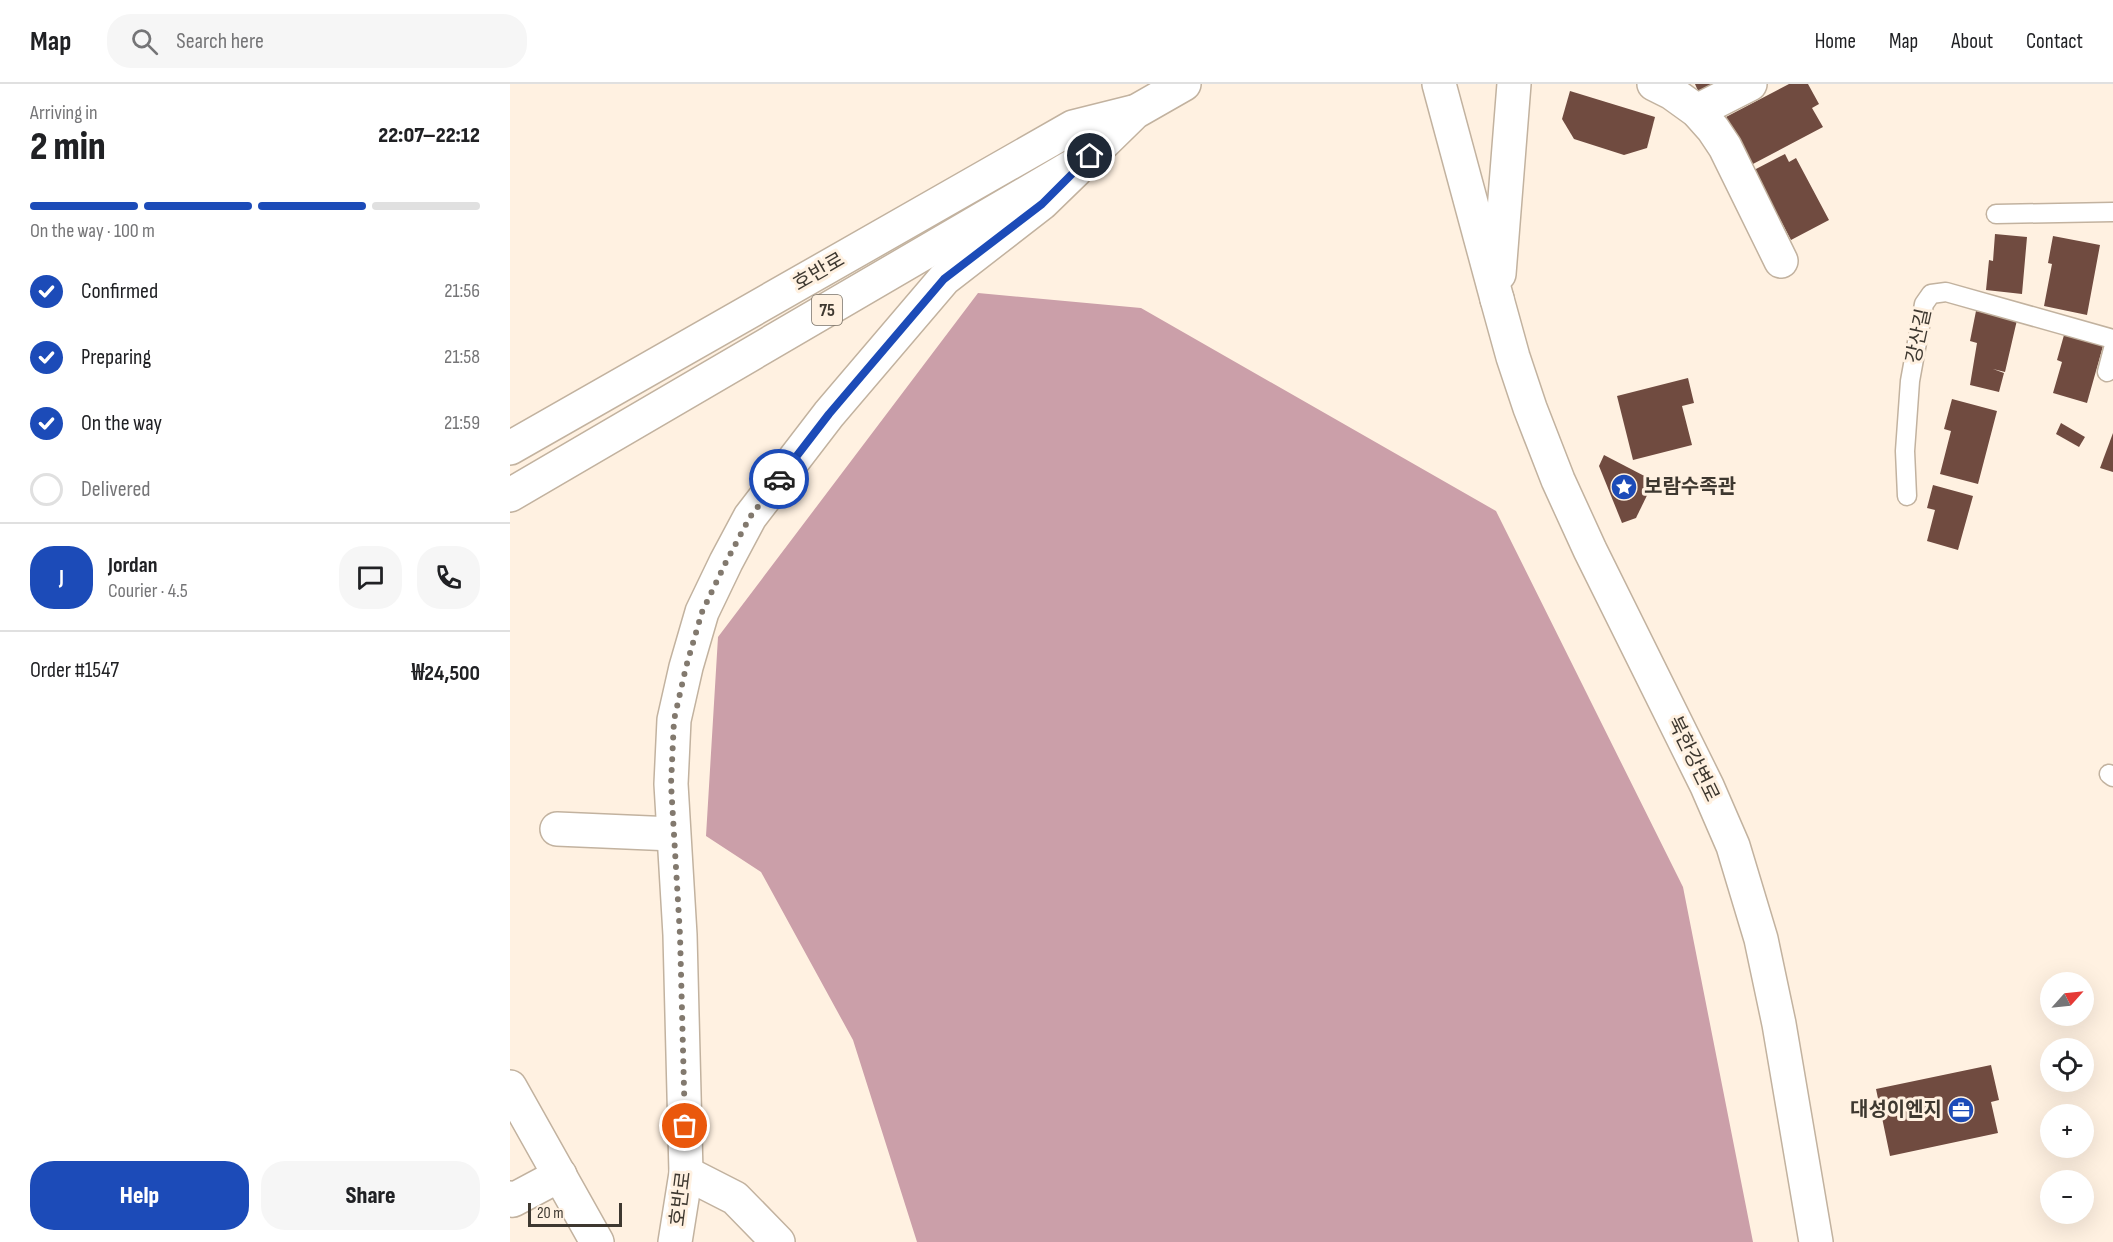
<!DOCTYPE html>
<html lang="en">
<head>
<meta charset="utf-8">
<style>
	:root { --surface:#fff; --page:#f6f6f6; --text:#202124; --muted:#757577; --line:#e0e0e0; --accent:#1c4bb8 }
	body { margin:0; font-family:"Sofia Sans Condensed","Noto Sans KR",sans-serif; background:var(--page); color:var(--text); height:100vh; display:flex; flex-direction:column; font-size:22px; white-space:nowrap }
	* { box-sizing:border-box; margin:0 }
	p { font-size:20px; color:var(--muted) }
	.icon { flex:none; width:33px; height:33px; fill:none; stroke:currentColor; stroke-width:2; stroke-linecap:round; stroke-linejoin:round }
	.map { position:relative; flex:1; overflow:hidden }
	.drawer { display:flex; flex-direction:column; background:var(--surface); width:510px }
	.drawer>* { flex:none }
	.needle { width:39px; rotate:63deg }
	.controls { position:absolute; left:1530px; top:888px; display:grid; gap:12px }
	.controls a { display:grid; place-items:center; width:54px; height:54px; border-radius:50%; background:var(--surface); box-shadow:0 6px 24px #0002; font-size:30px }
	.scale { position:absolute; left:18px; bottom:15px; width:94px; box-sizing:border-box; padding-left:6px; border:3px solid #3e3830; border-top:0; font-size:16px; line-height:21px; white-space:nowrap; color:#3e3830; -webkit-text-stroke:4px #fff1e1; paint-order:stroke }
	.pin { position:absolute; display:grid; place-items:center; width:51px; height:51px; color:#fff; margin:-26px; border:3px solid #fff; border-radius:50%; box-shadow:0 2px 6px #0007 }
	.courier { position:absolute; display:grid; place-items:center; width:60px; height:60px; margin:-30px; border:4px solid #1c4bb8; border-radius:50%; background:#fff; color:#222; box-shadow:0 2px 8px #0007 }
	.head em { font-style:normal; font-weight:800 }
	.head div { display:flex; flex-direction:column-reverse }
	.head { display:flex; align-items:center; justify-content:space-between; height:102px; padding:0 30px }
	h1 { font-size:39px; font-weight:800; line-height:45px }
	.bar { display:grid; grid-template-columns:repeat(4,1fr); gap:9px 6px; align-content:center; height:72px; padding:0 30px }
	.bar i { height:8px; border-radius:4px; background:var(--line) }
	.bar .on { background:var(--accent) }
	.bar p { grid-column:span 4 }
	.line { display:flex; align-items:center; gap:15px; padding:0 30px; border-top:2px solid var(--line) }
	.line div { flex:1 }
	.round { display:grid; place-items:center; flex:none; width:63px; height:63px; border-radius:24px; background:var(--page) }
	ol { padding:0 30px; list-style:none }
	li { display:flex; align-items:center; gap:18px; height:66px }
	li p { margin-inline-start:auto }
	li .icon { padding:6px; border-radius:50%; background:var(--accent); color:#fff; stroke-width:4 }
	li:last-child { color:var(--muted) }
	li i { width:33px; height:33px; border:3px solid var(--line); border-radius:50% }
	.action { display:flex; gap:12px; margin-top:auto; padding:12px 30px }
	.action a { flex:1; height:69px; border-radius:24px; background:var(--accent); color:#fff; font-size:24px; font-weight:800; line-height:69px; text-align:center }
	.action a+a { background:var(--page); color:var(--text) }
	header { display:flex; align-items:center; gap:36px; box-sizing:border-box; height:84px; padding:0 30px; background:var(--surface); border-bottom:2px solid var(--line) }
	header strong { font-size:28px }
	nav { display:flex; gap:33px; margin-inline-start:auto; font-size:21px }
	.search { width:420px; height:54px; background:var(--page); display:flex; align-items:center; gap:15px; box-sizing:border-box; padding:0 21px; border-radius:24px; color:var(--muted); font-size:22px }
	main { display:flex; flex:1; min-height:0 }
	.map>svg:first-child { display:block }
</style>
</head>
<body>
<header>
<strong>Map</strong>
<div class="search"><svg class="icon" aria-label="search" viewBox="0 0 24 24"><circle cx="10" cy="10" r="6"/><path d="M15 15l6 6"/></svg>Search here</div>
<nav><a>Home</a><a>Map</a><a>About</a><a>Contact</a></nav>
</header>
<main>
<section class="drawer">
<div class="head"><div><h1>2 min</h1><p>Arriving in</p></div><em>22:07–22:12</em></div>
<div class="bar"><i class="on"></i><i class="on"></i><i class="on"></i><i></i><p>On the way · 100 m</p></div>
<ol>
<li><svg class="icon" aria-label="check" viewBox="0 0 24 24"><path d="M5 12l5 5 9-10"/></svg>Confirmed<p>21:56</p></li>
<li><svg class="icon" aria-label="check" viewBox="0 0 24 24"><path d="M5 12l5 5 9-10"/></svg>Preparing<p>21:58</p></li>
<li><svg class="icon" aria-label="check" viewBox="0 0 24 24"><path d="M5 12l5 5 9-10"/></svg>On the way<p>21:59</p></li>
<li><i></i>Delivered</li>
</ol>
<div class="line" style="height:108px"><b class="round" style="background:var(--accent);color:#fff">J</b><div><b>Jordan</b><p>Courier · 4.5</p></div><a class="round"><svg class="icon" aria-label="chat" viewBox="0 0 24 24"><path d="M4 5h16v11H9l-5 4z"/></svg></a><a class="round"><svg class="icon" aria-label="phone" viewBox="0 0 24 24"><path d="M5 4h4l2 5-3 2q2 4 5 5l2-3 5 2v4C11 20 4 13 5 4z"/></svg></a></div>
<div class="line" style="height:78px"><div>Order #1547</div><b>₩24,500</b></div>
<div class="action"><a>Help</a><a>Share</a></div>
</section>
<div class="map">
<svg width="1603" height="1158" viewBox="0 0 1603 1158">
	<rect width="100%" height="100%" fill="#fff1e1"/>
	<polygon fill="#cb9fa9" points="468,209 631,224 986,427 1173,803 1243,1158 407,1158 343,956 251,788 196,752 208,553"/>
	<g fill="#704b40">
		<polygon points="1185,0 1208,0 1189,9"/>
		<polygon points="1279,0 1298,0 1309,20 1302,24 1313,43 1241,81 1216,33"/>
		<polygon points="1060,7 1145,33 1137,64 1114,71 1064,55 1052,35"/>
		<polygon points="1275,70 1279,78 1286,74 1319,136 1281,156 1244,86"/>
		<polygon points="1485,150 1517,153 1512,210 1476,206 1479,176 1483,177"/>
		<polygon points="1543,152 1590,161 1577,231 1534,222 1542,180 1538,179"/>
		<polygon points="1466,227 1507,236 1495,288 1483,285 1494,289 1489,308 1460,301 1467,259 1460,257"/>
		<polygon points="1554,251 1593,262 1577,319 1543,309 1552,278 1547,276"/>
		<polygon points="1178,294 1184,319 1172,322 1182,361 1123,376 1107,312"/>
		<polygon points="1442,315 1487,327 1468,400 1430,390 1441,347 1434,345"/>
		<polygon points="1551,339 1575,353 1569,363 1546,350"/>
		<polygon points="1603,349 1603,388 1590,384"/>
		<polygon points="1094,371 1144,397 1126,434 1112,439 1089,382"/>
		<polygon points="1423,401 1463,412 1448,466 1417,457 1425,426 1417,424"/>
		<polygon points="1481,981 1489,1016 1481,1018 1488,1049 1380,1072 1366,1005"/>
	</g>
	<g fill="none" stroke-linecap="round" stroke-linejoin="round">
		<defs>
			<g id="service">
				<polyline points="1486,130 1603,128"/>
				<polyline points="1597,288 1603,265"/>
				<polyline points="1397,412 1395,367 1400,297 1414,220 1421,210 1436,208 1603,255"/>
				<polyline points="1599,690 1603,693"/>
			</g>
			<g id="minor">
				<polyline points="1144,0 1162,9 1187,27 1203,45 1215,63 1271,177"/>
				<polyline points="1187,27 1240,0"/>
				<polyline points="47,745 163,750"/>
				<polyline points="176,1089 225,1114 268,1158"/>
				<polyline points="0,1114 3,1116 50,1091"/>
			</g>
			<g id="tertiary">
				<polyline points="929,0 987,215"/>
				<polyline points="989,190 1004,0"/>
				<polyline points="165,1158 176,1089 170,851 161,700 164,636 176,583 192,528 216,478 240,433 319,330 434,195 532,119 566,86"/>
			</g>
			<g id="secondary">
				<polyline points="987,215 1003,273 1020,324 1048,396 1080,466 1197,702 1223,762 1251,855 1269,940 1306,1158"/>
				<polyline points="0,1003 87,1158"/>
			</g>
			<g id="primary">
				<polyline points="0,364 563,43 623,28"/>
				<polyline points="0,411 580,72 625,28 674,0"/>
			</g>
		</defs>
		<use href="#service" stroke="#c2b29f" stroke-width="21"/>
		<use href="#minor" stroke="#c2b29f" stroke-width="36"/>
		<use href="#tertiary" stroke="#c2b29f" stroke-width="36"/>
		<use href="#secondary" stroke="#c2b29f" stroke-width="36"/>
		<use href="#primary" stroke="#c2b29f" stroke-width="36"/>
		<use href="#service" stroke="#fff" stroke-width="18"/>
		<use href="#minor" stroke="#fff" stroke-width="33"/>
		<use href="#tertiary" stroke="#fff" stroke-width="33"/>
		<use href="#secondary" stroke="#fff" stroke-width="33"/>
		<use href="#primary" stroke="#fff" stroke-width="33"/>
	</g>
	<g fill="none" stroke-linecap="round" stroke-linejoin="round">
		<polyline stroke="#82796e" stroke-width="6" stroke-dasharray="0 10.8" points="175,1042 170,851 161,700 164,636 176,583 192,528 216,478 240,433 269,395"/>
		<polyline stroke="#1c4bb8" stroke-width="8" points="269,395 319,330 434,195 532,120 580,72"/>
	</g>
	<defs>
		<symbol id="sight-disc" viewBox="-11 -11 22 22"><circle r="9.5" fill="#1c4bb8" stroke="#fff1e1"/><path d="M0-6L1.8-2.2L6-1.7L2.9 1.2L3.7 5.4L0 3.3L-3.7 5.4L-2.9 1.2L-6-1.7L-1.8-2.2Z" fill="#fff"/></symbol>
		<symbol id="office-disc" viewBox="-11 -11 22 22"><circle r="9.5" fill="#1c4bb8" stroke="#fff1e1"/><path d="M-6-3h4V-5.5h4V-3h4V5H-6ZM-1-4.5V-3h2v-1.5ZM-6 0V1H6V0Z" fill="#fff"/></symbol>
	</defs>
	<g fill-rule="evenodd">
		<use href="#sight-disc" x="1099" y="388" width="30" height="30"/>
		<use href="#office-disc" x="1436" y="1011" width="30" height="30"/>
	</g>
	<g text-anchor="middle" dominant-baseline="central" stroke-width="6" stroke-linejoin="round" paint-order="stroke">
		<rect fill="#fff1e1" stroke="#787065" stroke-width="1.5" x="302" y="211" width="30" height="30" rx="4.5"/>
		<g font-size="18" font-weight="bold" fill="#3e3830">
			<text x="317" y="226">75</text>
		</g>
		<g font-size="20" fill="#3e3830" stroke="#fff1e1">
			<text transform="translate(309 188) rotate(-30)">호반로</text>
			<text transform="translate(1409 252) rotate(-78)">강산길</text>
			<text transform="translate(1183 675) rotate(64)">북한강변로</text>
			<text transform="translate(171 1115) rotate(-83)">호반로</text>
		</g>
		<g font-size="20" font-weight="bold" fill="#3e3830" stroke="#fff1e1" text-anchor="start">
			<text x="1134" y="403">보람수족관</text>
			<text x="1432" y="1026" text-anchor="end">대성이엔지</text>
		</g>
	</g>
</svg>
<div class="controls">
<a><svg class="needle" viewBox="-14 -14 28 28"><path d="M0-13l5 13h-10z" fill="#e53935"/><path d="M0 13l5-13h-10z" fill="#757577"/></svg></a>
<a><svg class="icon" aria-label="locate" viewBox="0 0 24 24"><circle cx="12" cy="12" r="6"/><path d="M12 2v4M12 18v4M2 12h4M18 12h4"/></svg></a>
<a>+</a>
<a>−</a>
</div>
<div class="scale">20 m</div>
<div class="pin" style="left:175px;top:1042px;background:#ea580c"><svg class="icon" aria-label="bag" viewBox="0 0 24 24"><path d="M5 8h14l-1 12H6zM9 8a3 3 0 0 1 6 0"/></svg></div>
<div class="pin" style="left:580px;top:72px;background:#1f2937"><svg class="icon" aria-label="home" viewBox="0 0 24 24"><path d="M3 11l9-7 9 7M6 9v11h12V9"/></svg></div>
<div class="courier" style="left:269px;top:395px"><svg class="icon" aria-label="car" viewBox="0 0 24 24"><path d="M5 17H2v-5l4-1 3-4h7l3 4 3 1v5h-3M9 17h6M6 11h13"/><circle cx="7" cy="17" r="2"/><circle cx="17" cy="17" r="2"/></svg></div>
</div>
</main>
</body>
</html>
